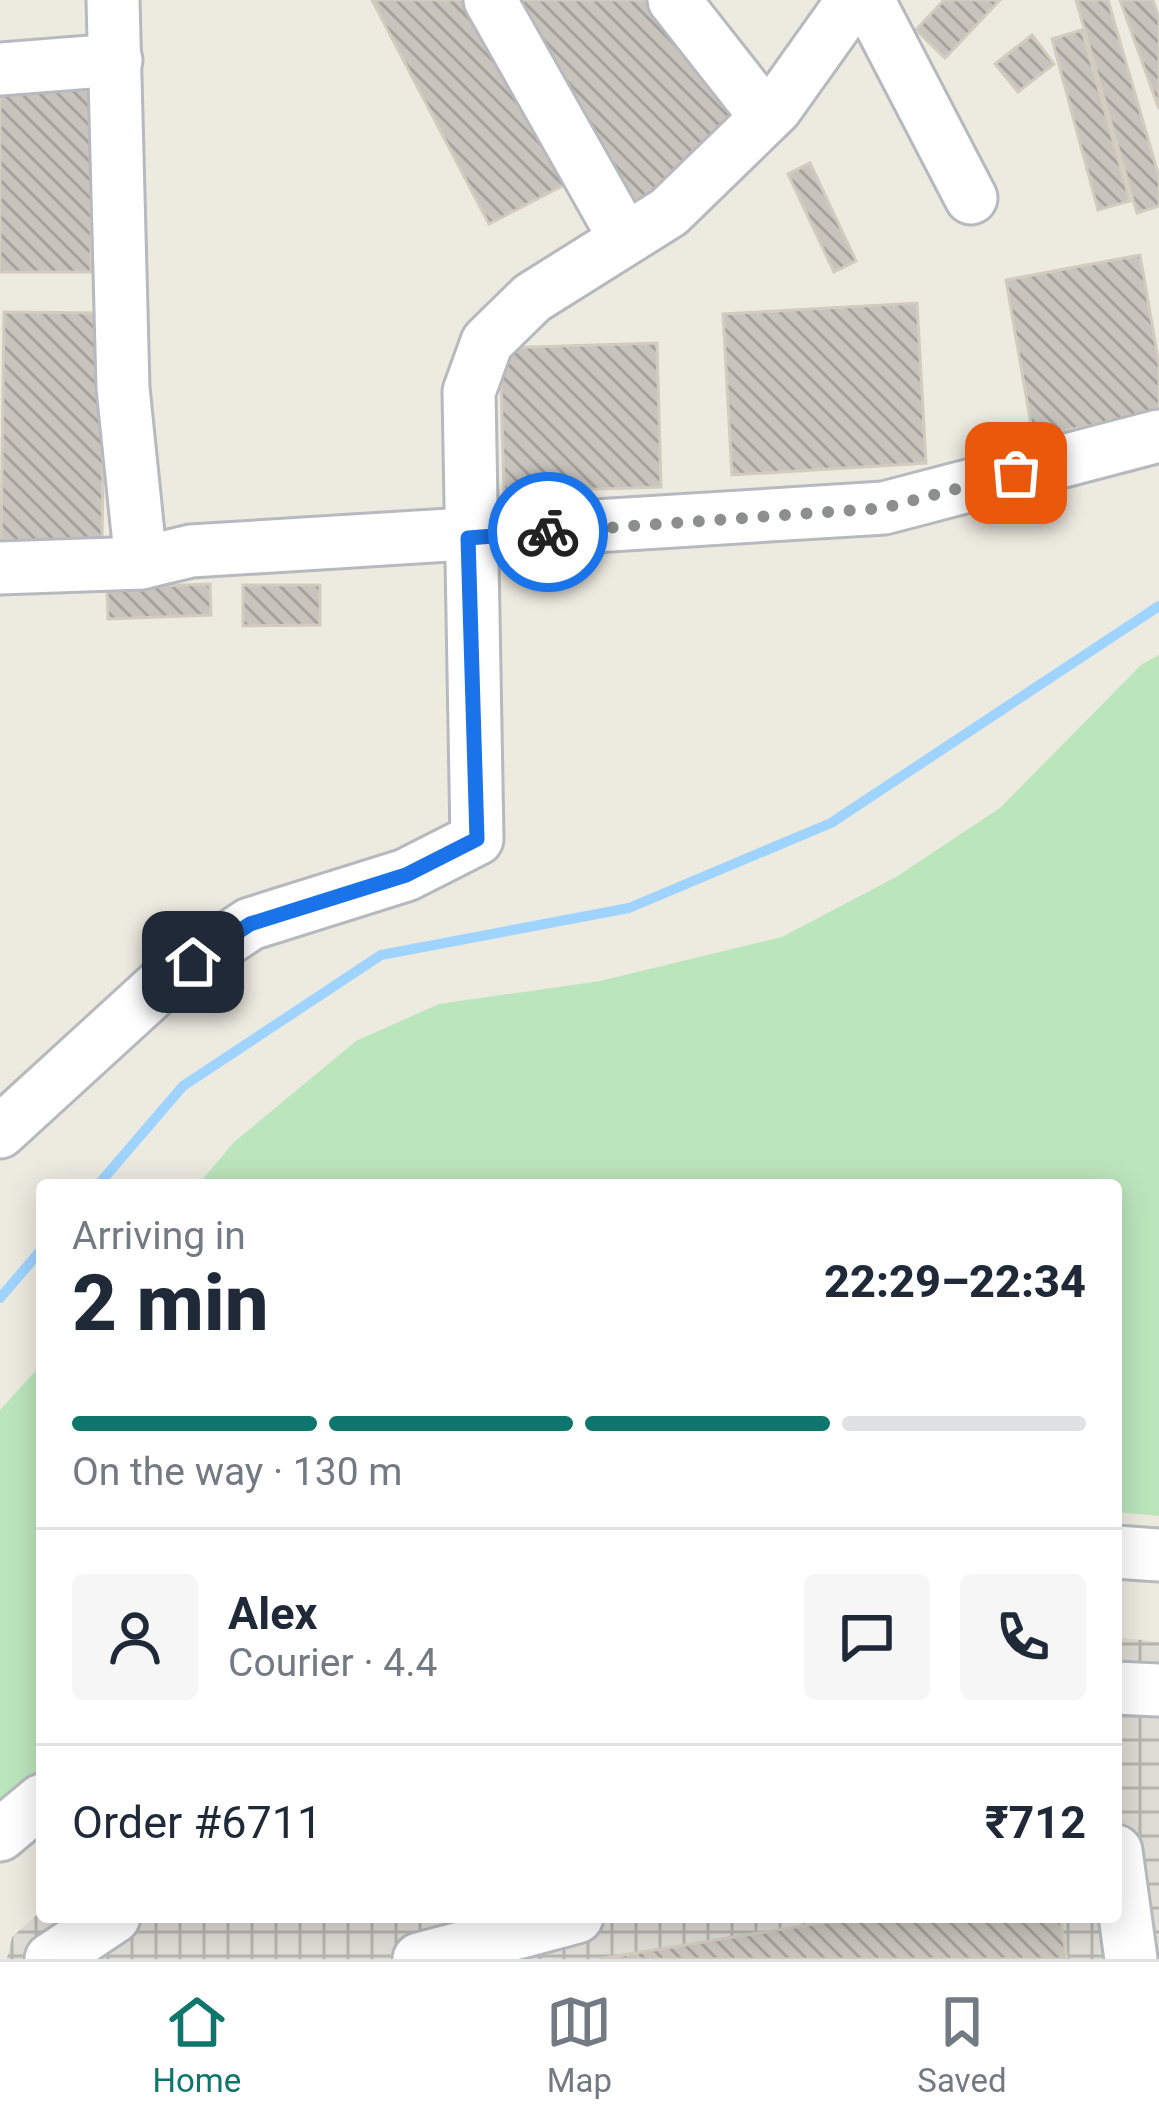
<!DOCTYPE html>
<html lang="en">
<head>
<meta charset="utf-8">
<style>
	:root { --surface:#fff; --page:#f6f6f7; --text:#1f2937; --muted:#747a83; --line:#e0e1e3; --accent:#0f766e }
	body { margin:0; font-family:Roboto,sans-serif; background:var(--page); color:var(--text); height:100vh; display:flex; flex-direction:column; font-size:45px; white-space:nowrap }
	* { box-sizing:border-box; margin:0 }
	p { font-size:39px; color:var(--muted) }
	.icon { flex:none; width:66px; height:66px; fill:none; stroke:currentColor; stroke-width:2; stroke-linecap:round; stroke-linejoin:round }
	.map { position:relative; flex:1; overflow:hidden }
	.drawer { position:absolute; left:36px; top:1179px; width:1086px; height:744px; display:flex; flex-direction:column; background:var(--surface); border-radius:12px; box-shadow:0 6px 30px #0003 }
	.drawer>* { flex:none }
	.pin { position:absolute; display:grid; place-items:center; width:102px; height:102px; color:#fff; margin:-51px; border-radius:24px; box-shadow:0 6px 18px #0006 }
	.courier { position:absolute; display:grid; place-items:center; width:120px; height:120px; margin:-60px; border:9px solid #1a73e8; border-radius:50%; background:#fff; color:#222; box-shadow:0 3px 15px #0007 }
	.head em { font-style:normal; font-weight:800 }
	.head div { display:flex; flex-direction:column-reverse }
	.head { display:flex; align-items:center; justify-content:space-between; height:204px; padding:0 36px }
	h1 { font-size:78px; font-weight:800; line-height:90px }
	.bar { display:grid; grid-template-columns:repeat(4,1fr); gap:18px 12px; align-content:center; height:144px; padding:0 36px }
	.bar i { height:15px; border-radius:9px; background:var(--line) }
	.bar .active { background:var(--accent) }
	.bar p { grid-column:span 4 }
	.line { display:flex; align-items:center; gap:30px; padding:0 36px; border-top:3px solid var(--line) }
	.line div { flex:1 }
	.round { display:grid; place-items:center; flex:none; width:126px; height:126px; border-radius:12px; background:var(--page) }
	.tab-bar { display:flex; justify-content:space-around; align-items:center; height:168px; border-top:3px solid var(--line); background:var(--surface); font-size:33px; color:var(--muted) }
	.tab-bar a { display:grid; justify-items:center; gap:6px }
	.tab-bar .active { color:var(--accent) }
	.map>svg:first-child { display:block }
</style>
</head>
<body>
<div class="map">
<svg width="1159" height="1959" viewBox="0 0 1159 1959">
	<defs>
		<pattern id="industrial-grid" width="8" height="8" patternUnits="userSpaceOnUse" patternTransform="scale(3)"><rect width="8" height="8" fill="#dddcd5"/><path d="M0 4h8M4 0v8" fill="none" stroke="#b6b6b0"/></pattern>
		<pattern id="building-back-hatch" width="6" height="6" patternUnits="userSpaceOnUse" patternTransform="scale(3)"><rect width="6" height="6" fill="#c8c4bd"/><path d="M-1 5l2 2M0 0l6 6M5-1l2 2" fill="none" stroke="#a5a29d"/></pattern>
	</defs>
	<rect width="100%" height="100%" fill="#edeae0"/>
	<polygon fill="url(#industrial-grid)" points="1116,1637 1159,1642 1159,1959 7,1959 12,1937 42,1910 42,1917 1116,1917"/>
	<g fill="#bbe6bc">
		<polygon points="1159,655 1159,1516 1116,1512 1116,1185 198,1185 233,1143 356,1041 439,1004 600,981 782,937 896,877 1000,808 1142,664"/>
		<polygon points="42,1364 42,1767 0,1807 0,1410"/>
	</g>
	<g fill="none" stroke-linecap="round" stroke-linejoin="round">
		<g stroke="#9ed4ff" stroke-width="10">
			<polyline points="98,1185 183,1086 381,955 629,908 831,823 1159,606"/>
			<polyline points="0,1298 42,1249"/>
		</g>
	</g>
	<g fill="url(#building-back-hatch)" stroke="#d2ccbf" stroke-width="3">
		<polygon points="372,0 468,0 564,185 489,224"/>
		<polygon points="502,0 652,0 733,113 637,205"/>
		<polygon points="944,0 1000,0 945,58 916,30"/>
		<polygon points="1076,0 1108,0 1159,177 1159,206 1137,213"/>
		<polygon points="1120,0 1153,0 1159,18 1159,109"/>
		<polygon points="1082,30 1130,201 1098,210 1052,39"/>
		<polygon points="1032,35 1054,64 1018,92 995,64"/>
		<polygon points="0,88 92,88 91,272 0,272"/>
		<polygon points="810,163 856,261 834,272 788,174"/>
		<polygon points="1140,255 1159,364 1159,414 1033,436 1006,280"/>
		<polygon points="917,303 926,463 732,475 723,314"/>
		<polygon points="4,312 105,313 102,545 1,544"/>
		<polygon points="657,343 661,487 504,492 500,348"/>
		<polygon points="210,584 211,615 108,619 107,588"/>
		<polygon points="243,585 320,585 320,625 243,626"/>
		<polygon points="857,1917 1060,1917 1067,1959 599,1959"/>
	</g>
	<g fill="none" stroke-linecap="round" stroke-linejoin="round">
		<defs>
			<g id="minor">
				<polyline points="113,0 123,388 141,563 191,551 884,508 1159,436"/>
				<polyline points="490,0 625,239"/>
				<polyline points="674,0 766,117"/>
				<polyline points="868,0 971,198"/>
				<polyline points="0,69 116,60"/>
				<polyline points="0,568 141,563"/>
				<polyline points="0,1132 165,981 250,924 406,875 477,839 469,392 487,342 532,298 669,212 776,108 853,0"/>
				<polyline points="1116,1552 1159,1555"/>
				<polyline points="1116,1688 1159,1690"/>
				<polyline points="0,1835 42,1800"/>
				<polyline points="1116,1851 1131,1959"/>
				<polyline points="51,1959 114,1917"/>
				<polyline points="419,1959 577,1917"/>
			</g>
		</defs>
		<use href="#minor" stroke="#b6b9be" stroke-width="57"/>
		<use href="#minor" stroke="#fff" stroke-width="51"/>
	</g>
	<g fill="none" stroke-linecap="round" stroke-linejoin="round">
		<polyline stroke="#8d8e8e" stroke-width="12" stroke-dasharray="0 21.6" points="548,532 884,508 1016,473"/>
		<polyline stroke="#1a73e8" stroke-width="15" points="193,962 250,924 406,875 477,839 468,538 548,532"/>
	</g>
</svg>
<div class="pin" style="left:1016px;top:473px;background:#ea580c"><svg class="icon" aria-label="bag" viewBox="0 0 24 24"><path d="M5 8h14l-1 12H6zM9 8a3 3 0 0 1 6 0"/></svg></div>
<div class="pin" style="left:193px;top:962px;background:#1f2937"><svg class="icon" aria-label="home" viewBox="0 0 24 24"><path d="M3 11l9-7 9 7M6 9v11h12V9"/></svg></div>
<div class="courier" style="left:548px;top:532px"><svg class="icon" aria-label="bike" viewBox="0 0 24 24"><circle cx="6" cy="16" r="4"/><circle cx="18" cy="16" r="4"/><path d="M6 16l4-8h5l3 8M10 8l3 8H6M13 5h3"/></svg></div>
<section class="drawer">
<div class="head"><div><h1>2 min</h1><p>Arriving in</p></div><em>22:29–22:34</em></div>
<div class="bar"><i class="active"></i><i class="active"></i><i class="active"></i><i></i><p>On the way · 130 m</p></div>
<div class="line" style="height:216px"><a class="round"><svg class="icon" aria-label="person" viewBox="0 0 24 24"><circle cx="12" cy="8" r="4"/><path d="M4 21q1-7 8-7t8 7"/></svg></a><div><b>Alex</b><p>Courier · 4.4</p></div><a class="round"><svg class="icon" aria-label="chat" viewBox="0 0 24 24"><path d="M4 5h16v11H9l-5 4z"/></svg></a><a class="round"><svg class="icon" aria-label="phone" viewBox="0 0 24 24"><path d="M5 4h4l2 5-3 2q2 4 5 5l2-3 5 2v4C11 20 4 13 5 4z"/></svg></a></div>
<div class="line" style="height:156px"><div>Order #6711</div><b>₹712</b></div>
</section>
</div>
<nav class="tab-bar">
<a class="active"><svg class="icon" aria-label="home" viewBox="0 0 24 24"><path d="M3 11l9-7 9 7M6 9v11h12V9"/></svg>Home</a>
<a><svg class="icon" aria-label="map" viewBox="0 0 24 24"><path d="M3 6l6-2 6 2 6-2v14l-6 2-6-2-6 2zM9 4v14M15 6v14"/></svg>Map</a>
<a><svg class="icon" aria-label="saved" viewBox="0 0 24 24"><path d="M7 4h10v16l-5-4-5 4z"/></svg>Saved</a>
</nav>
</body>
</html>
